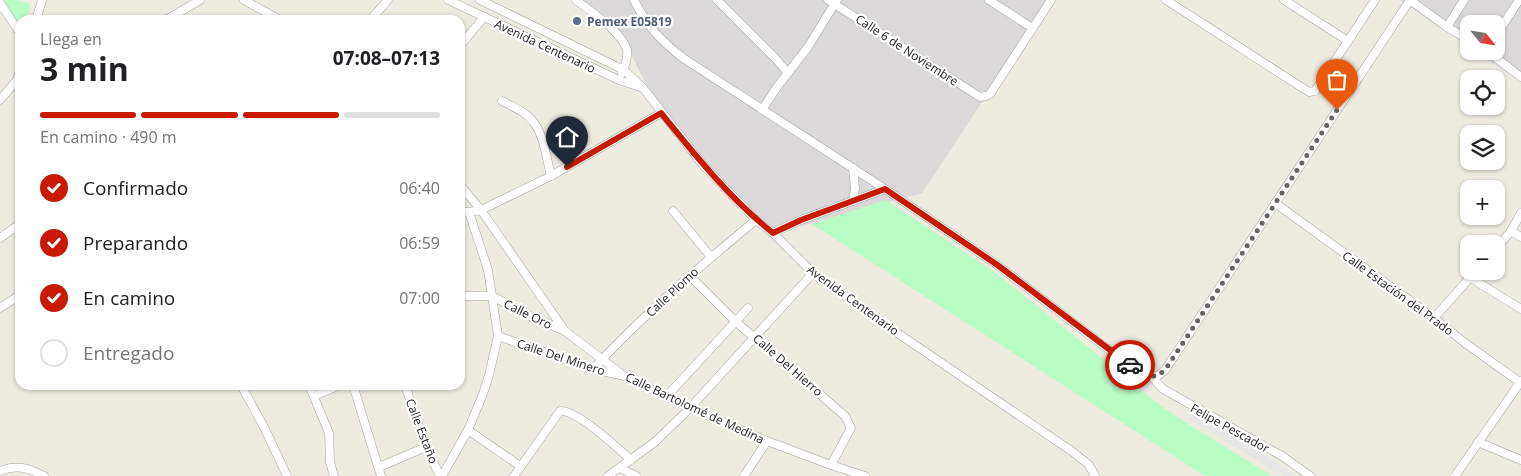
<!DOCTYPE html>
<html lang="es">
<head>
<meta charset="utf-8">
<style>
	:root { --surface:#fff; --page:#f2f2f2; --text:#202124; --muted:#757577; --line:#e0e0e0; --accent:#c71a00 }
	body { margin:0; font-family:"Open Sans",sans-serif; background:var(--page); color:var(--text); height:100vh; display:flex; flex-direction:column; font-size:19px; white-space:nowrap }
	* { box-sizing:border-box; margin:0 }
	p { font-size:16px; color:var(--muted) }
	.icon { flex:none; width:28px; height:28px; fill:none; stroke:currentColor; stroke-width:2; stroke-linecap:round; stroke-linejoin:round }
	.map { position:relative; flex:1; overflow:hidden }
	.side { position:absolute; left:15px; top:15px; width:450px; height:375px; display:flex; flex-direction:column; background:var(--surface); border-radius:15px; box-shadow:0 1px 4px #0004 }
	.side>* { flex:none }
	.needle { width:32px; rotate:120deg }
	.tools { position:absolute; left:1460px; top:15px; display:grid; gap:10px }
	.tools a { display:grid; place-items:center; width:45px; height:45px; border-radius:10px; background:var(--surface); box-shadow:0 1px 4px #0004; font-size:25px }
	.pin { position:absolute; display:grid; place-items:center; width:42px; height:42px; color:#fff; margin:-51px -21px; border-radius:50% 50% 50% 0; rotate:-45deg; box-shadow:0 0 5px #0007 }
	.pin .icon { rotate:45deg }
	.courier { position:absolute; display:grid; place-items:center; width:50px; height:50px; margin:-25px; border:4px solid #c71a00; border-radius:50%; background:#fff; color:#222; box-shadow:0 1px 6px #0007 }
	.summary em { font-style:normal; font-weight:700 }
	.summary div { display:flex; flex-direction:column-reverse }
	.summary { display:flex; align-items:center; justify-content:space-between; height:85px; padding:0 25px }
	h1 { font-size:32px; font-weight:700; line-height:38px }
	.bar { display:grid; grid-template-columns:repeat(4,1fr); gap:8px 5px; align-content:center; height:60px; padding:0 25px }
	.bar i { height:6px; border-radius:4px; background:var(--line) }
	.bar .current { background:var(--accent) }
	.bar p { grid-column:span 4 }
	ol { padding:0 25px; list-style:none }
	li { display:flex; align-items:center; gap:15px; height:55px }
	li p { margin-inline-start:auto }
	li .icon { padding:5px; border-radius:50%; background:var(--accent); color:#fff; stroke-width:4 }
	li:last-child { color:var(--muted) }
	li i { width:28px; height:28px; border:2px solid var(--line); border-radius:50% }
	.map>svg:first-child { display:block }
</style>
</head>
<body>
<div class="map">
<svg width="1521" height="476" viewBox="0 0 1521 476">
	<rect width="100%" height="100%" fill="#eeebe0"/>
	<g fill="#dad8d8">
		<polygon points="574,0 1049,0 922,193 768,235 710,179 662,117 627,46"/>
		<polygon points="1400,0 1521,0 1521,82 1475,51 1496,51 1496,24 1469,24 1469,47"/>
	</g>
	<g fill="#b8fdc6">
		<polygon points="5,0 17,0 30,4 27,20 20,20 20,28 5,2"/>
		<polygon points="886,200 996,273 1157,403 1188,424 1272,476 1205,476 812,224"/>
	</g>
	<polygon fill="#e7e7e7" points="1193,413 1278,463 1296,476 1283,476 1189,419"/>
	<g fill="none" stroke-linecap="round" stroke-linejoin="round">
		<defs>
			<g id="street">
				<polyline points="244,0 280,20"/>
				<polyline points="448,0 619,80 640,87"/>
				<polyline points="480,0 624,70 643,88 703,165 756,220 773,233 813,273 890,328 1073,452 1089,465 1095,476"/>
				<path d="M576 0C590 11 622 32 627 50 628 57 625 66 622 73"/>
				<path d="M634 0C647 26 660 40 683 58L885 189"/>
				<polyline points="717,0 776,59 788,73"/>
				<polyline points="828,0 980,97 986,96 990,94 1051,0"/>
				<polyline points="989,0 1032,28"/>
				<polyline points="1166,0 1309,92 1315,91 1375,0"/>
				<polyline points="1284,0 1348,41"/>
				<polyline points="0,3 20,33"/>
				<polyline points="36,20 42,0"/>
				<polyline points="166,20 200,0"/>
				<polyline points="370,20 388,0"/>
				<polyline points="1447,27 1464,0"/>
				<polyline points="1496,36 1519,0"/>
				<polyline points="460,46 484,17"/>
				<polyline points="1487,51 1521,77"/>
				<polyline points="0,100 17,80 20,71"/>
				<path d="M502 101C513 107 527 112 534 123 544 135 547 161 551 176"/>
				<polyline points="762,110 777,87 808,47 837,0"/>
				<polyline points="460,185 481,210 565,331 624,376 690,408 767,441 831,465 865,476"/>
				<polyline points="853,201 855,188 853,168"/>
				<polyline points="1275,203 1434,318 1465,343 1521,383"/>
				<polyline points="460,211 469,212 481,210 551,176 661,113"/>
				<polyline points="673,211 711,257"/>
				<polyline points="1511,231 1521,237"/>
				<polyline points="773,233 801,220 885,189 996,264 1137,371 1152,377 1159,375 1165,370 1410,0 1447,27 1469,40"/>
				<polyline points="0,238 20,224"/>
				<polyline points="1496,249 1511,231 1521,213"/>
				<polyline points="690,276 735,321 845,416 851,428 831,465"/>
				<polyline points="1471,278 1521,309"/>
				<polyline points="460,296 492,296 530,316 565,331"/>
				<polyline points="0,308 20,295"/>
				<polyline points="1434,318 1476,271"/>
				<polyline points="498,336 593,369 620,375"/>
				<path d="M593 369C643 315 699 267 756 220"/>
				<polyline points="1152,377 1163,389 1282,456 1310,476"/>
				<polyline points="241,385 264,427 287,476"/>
				<polyline points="309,385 329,433 330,462 334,476"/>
				<polyline points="353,385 381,476"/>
				<polyline points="405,385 426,447 440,476"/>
				<polyline points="314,396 340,385"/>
				<polyline points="666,397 748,308"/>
				<polyline points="468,430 520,466"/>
				<polyline points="1478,442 1521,460"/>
				<polyline points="379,467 426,447"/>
				<polyline points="620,468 636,476"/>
				<path d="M0 471C16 464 29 468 44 476"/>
				<polyline points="442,476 468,430 483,394 489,375 498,336 488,270 469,212"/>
				<path d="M514 476 560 411C576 409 618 448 631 460"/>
				<polyline points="608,476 655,442 690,408 813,273"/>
				<polyline points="744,476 767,441"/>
				<polyline points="1455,476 1521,381"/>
			</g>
		</defs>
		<use href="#street" stroke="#a2a2a2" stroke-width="9"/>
		<use href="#street" stroke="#fff" stroke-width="8"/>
	</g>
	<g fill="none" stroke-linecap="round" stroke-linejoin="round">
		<path stroke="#656460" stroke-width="5" stroke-dasharray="0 9" d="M1130 365C1143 375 1151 382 1165 370L1337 110"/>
		<path stroke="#c71a00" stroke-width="6" d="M567 167 661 113C695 155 730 199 773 233L801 220 885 189 996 264 1130 365"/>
	</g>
	<circle fill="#5c6f8a" stroke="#fff" stroke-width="2" cx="577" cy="21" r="5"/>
	<g text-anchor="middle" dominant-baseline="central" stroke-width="4.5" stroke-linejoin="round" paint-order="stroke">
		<g font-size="12" font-weight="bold" fill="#4e5e75" stroke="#fff" text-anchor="start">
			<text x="587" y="21">Pemex E05819</text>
		</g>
		<g font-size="12" fill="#1b1b1b" stroke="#fff">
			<text transform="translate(545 46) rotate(25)">Avenida Centenario</text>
			<text transform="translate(907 50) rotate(33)">Calle 6 de Noviembre</text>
			<text transform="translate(672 292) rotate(-43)">Calle Plomo</text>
			<text transform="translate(1398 293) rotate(36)">Calle Estación del Prado</text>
			<text transform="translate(853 300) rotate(36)">Avenida Centenario</text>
			<text transform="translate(528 314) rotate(26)">Calle Oro</text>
			<text transform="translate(561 357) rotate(18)">Calle Del Minero</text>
			<text transform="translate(788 365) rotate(41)">Calle Del Hierro</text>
			<text transform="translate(695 408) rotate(25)">Calle Bartolomé de Medina</text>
			<text transform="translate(1230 428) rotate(29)">Felipe Pescador</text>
			<text transform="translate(422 431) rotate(69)">Calle Estaño</text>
		</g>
	</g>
</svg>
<div class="tools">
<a><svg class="needle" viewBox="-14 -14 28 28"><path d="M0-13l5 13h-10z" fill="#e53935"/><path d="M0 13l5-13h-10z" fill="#757577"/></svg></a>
<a><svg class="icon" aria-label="locate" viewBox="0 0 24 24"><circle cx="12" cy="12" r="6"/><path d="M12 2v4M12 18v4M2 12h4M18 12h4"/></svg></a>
<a><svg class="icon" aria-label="layers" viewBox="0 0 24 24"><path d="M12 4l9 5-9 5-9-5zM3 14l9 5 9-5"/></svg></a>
<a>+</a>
<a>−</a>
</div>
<div class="pin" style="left:1337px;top:110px;background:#ea580c"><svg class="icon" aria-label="bag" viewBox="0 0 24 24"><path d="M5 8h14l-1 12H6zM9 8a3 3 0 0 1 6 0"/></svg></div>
<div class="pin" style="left:567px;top:167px;background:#1f2937"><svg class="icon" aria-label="home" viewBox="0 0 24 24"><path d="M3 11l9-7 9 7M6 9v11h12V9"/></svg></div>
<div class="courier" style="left:1130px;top:365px"><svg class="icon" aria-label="car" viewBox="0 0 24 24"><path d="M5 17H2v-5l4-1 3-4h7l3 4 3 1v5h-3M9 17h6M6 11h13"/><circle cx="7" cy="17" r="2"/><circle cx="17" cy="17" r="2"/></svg></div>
<section class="side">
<div class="summary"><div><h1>3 min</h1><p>Llega en</p></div><em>07:08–07:13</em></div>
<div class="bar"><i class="current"></i><i class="current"></i><i class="current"></i><i></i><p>En camino · 490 m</p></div>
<ol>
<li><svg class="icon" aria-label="check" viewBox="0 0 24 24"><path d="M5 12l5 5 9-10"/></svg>Confirmado<p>06:40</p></li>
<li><svg class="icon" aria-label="check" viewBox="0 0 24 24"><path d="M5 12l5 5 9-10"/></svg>Preparando<p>06:59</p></li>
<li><svg class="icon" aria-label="check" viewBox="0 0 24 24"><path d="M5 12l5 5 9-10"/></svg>En camino<p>07:00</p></li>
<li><i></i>Entregado</li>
</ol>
</section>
</div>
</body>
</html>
